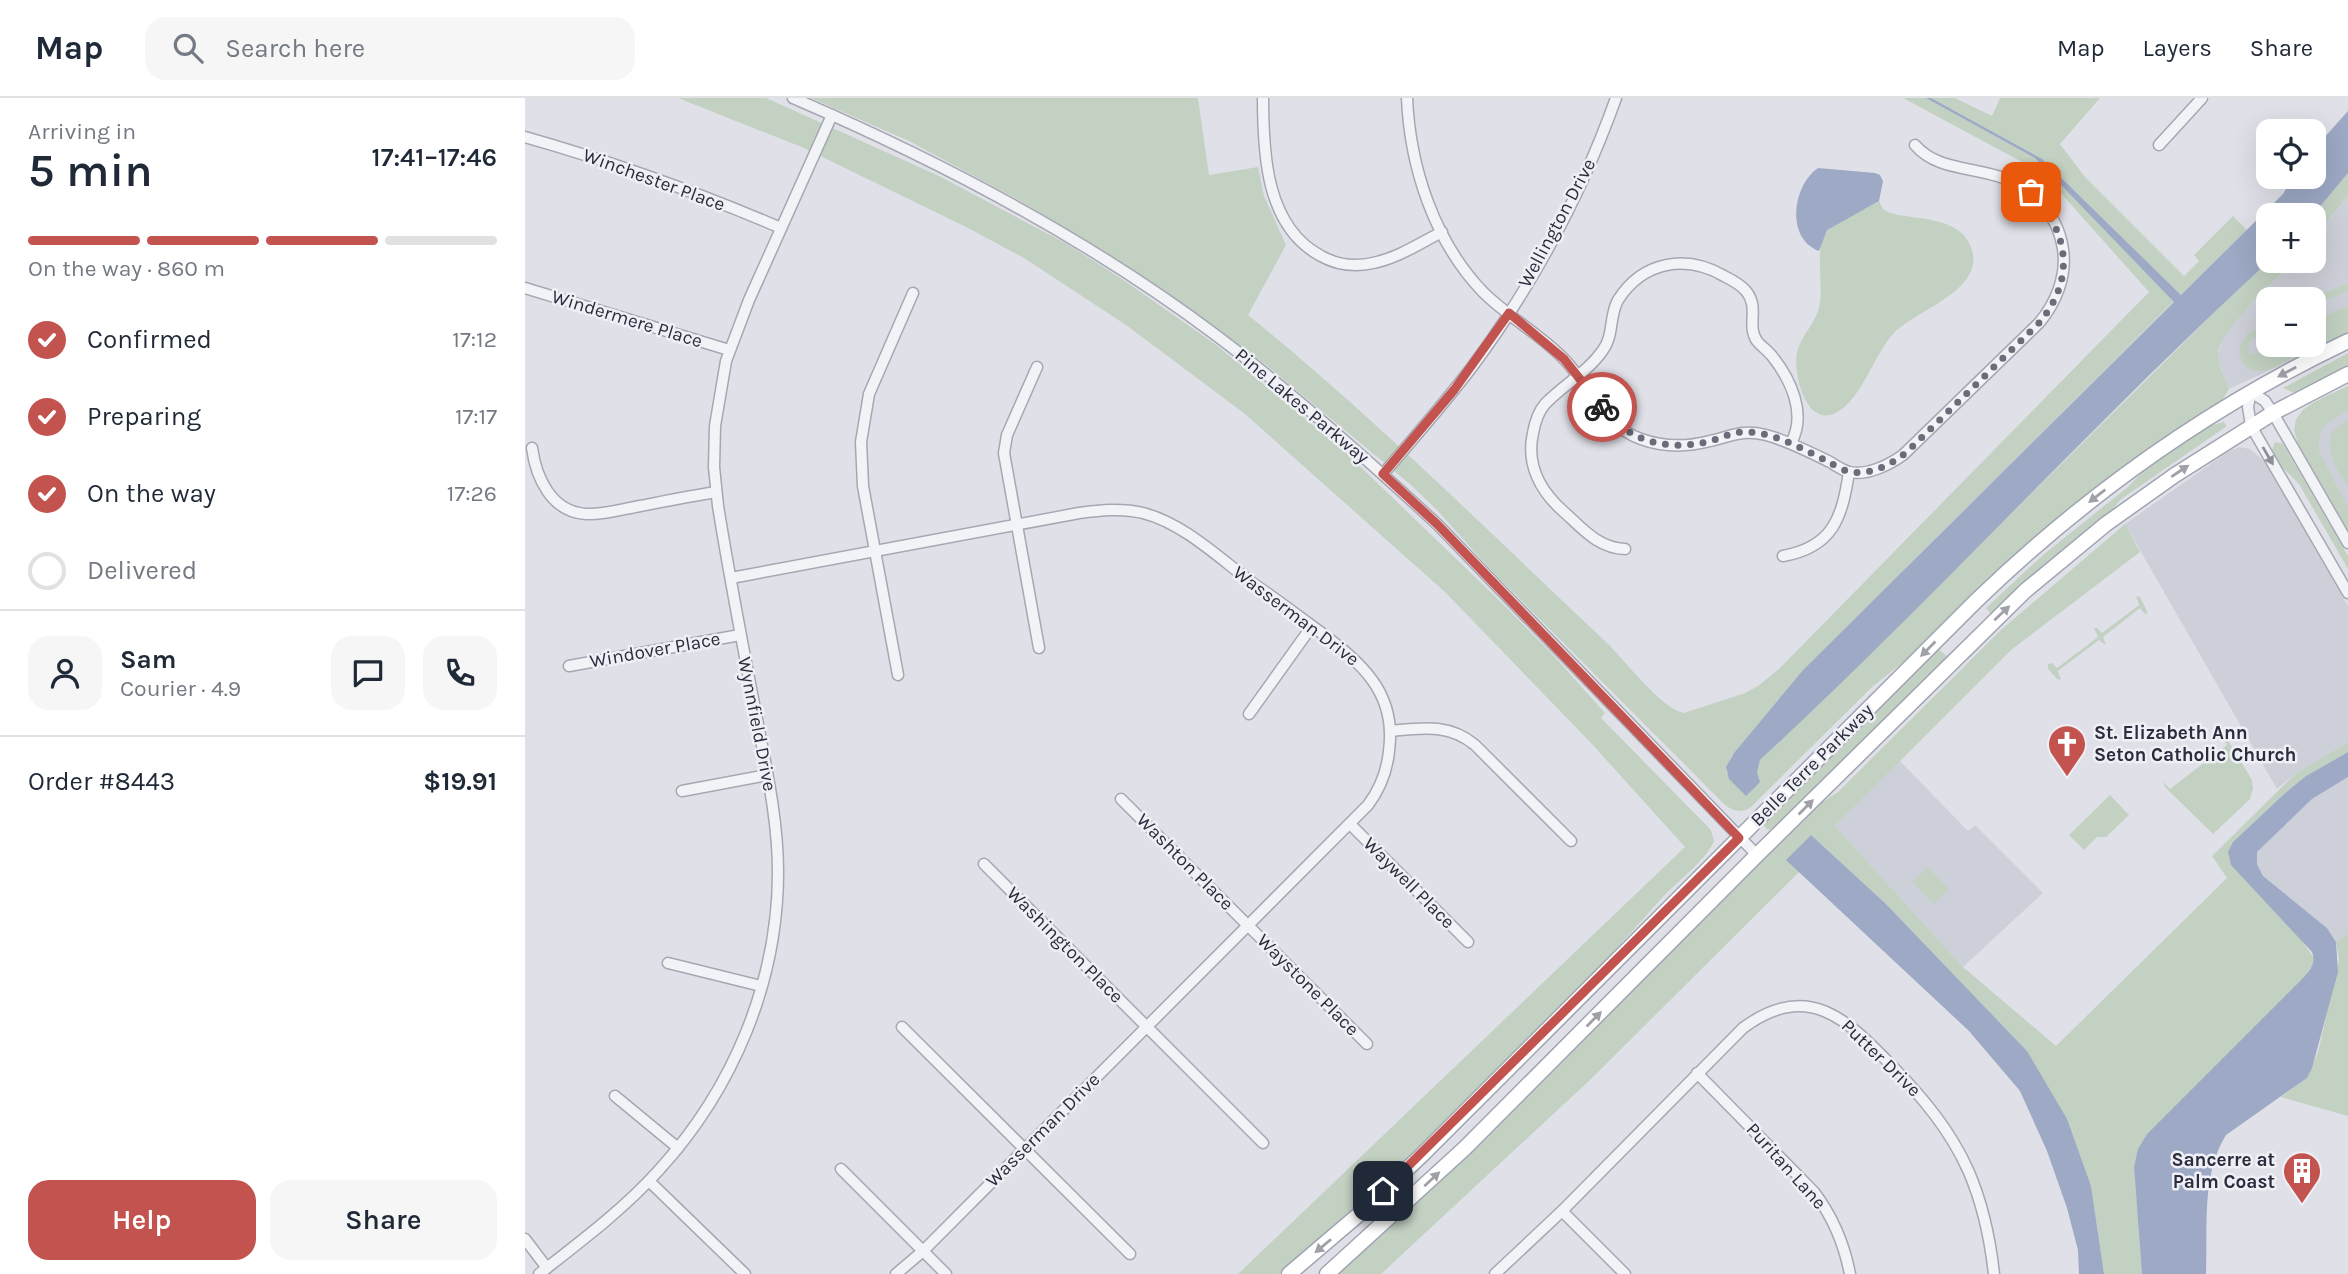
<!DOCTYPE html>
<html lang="en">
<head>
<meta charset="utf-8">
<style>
	:root { --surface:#fff; --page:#f6f6f7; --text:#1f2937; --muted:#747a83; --line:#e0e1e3; --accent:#c3534e }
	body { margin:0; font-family:Karla,sans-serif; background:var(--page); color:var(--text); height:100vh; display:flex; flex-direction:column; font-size:26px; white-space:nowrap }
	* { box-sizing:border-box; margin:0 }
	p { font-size:23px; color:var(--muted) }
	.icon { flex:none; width:38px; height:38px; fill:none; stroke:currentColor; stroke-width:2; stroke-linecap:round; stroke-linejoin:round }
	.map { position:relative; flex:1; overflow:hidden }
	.panel { display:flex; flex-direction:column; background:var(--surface); width:525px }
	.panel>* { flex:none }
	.tools { position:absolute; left:1731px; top:21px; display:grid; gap:14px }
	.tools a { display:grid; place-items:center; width:70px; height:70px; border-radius:14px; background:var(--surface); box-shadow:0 7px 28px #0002; font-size:35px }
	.pin { position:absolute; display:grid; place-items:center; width:60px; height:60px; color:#fff; margin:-30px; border-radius:14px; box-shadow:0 4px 10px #0006 }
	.courier { position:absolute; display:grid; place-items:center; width:70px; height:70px; margin:-35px; border:5px solid #c3534e; border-radius:50%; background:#fff; color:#222; box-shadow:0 2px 9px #0007 }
	.head em { font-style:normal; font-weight:600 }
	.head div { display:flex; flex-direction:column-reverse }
	.head { display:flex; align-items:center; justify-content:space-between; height:119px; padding:0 28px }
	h1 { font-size:46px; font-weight:600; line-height:52px }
	.bar { display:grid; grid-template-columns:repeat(4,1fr); gap:10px 7px; align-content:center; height:84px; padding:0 28px }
	.bar i { height:9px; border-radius:5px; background:var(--line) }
	.bar .current { background:var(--accent) }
	.bar p { grid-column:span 4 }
	.line { display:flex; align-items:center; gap:18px; padding:0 28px; border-top:2px solid var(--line) }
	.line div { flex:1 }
	.round { display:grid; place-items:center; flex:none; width:74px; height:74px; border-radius:21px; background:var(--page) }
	ol { padding:0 28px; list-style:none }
	li { display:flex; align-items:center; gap:21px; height:77px }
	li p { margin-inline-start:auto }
	li .icon { padding:7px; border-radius:50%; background:var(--accent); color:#fff; stroke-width:4 }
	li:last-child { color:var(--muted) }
	li i { width:38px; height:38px; border:4px solid var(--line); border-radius:50% }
	.primary-button { display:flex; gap:14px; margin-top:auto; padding:14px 28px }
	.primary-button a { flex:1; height:80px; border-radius:21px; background:var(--accent); color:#fff; font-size:28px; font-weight:600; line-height:80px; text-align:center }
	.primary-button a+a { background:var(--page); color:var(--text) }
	header { display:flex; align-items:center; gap:42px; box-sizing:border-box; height:98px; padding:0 35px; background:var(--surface); border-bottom:2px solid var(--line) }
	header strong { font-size:33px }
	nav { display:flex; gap:38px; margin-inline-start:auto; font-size:24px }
	.search { width:490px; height:63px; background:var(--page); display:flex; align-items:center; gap:18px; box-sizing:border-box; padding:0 24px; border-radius:21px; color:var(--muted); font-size:26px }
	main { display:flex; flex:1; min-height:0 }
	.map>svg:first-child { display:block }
</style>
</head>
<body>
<header>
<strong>Map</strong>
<div class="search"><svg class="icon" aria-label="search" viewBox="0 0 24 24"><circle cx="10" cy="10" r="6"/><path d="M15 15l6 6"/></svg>Search here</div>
<nav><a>Map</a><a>Layers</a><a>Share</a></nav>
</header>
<main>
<section class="panel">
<div class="head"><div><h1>5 min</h1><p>Arriving in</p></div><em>17:41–17:46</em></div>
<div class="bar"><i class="current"></i><i class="current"></i><i class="current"></i><i></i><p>On the way · 860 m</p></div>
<ol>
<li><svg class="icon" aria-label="check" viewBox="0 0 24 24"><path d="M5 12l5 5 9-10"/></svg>Confirmed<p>17:12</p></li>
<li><svg class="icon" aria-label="check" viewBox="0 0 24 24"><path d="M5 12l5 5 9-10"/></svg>Preparing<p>17:17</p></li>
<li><svg class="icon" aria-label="check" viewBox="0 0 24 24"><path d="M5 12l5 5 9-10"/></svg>On the way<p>17:26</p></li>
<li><i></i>Delivered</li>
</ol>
<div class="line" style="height:126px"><a class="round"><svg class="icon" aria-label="person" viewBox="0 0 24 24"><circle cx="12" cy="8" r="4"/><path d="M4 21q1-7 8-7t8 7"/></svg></a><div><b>Sam</b><p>Courier · 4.9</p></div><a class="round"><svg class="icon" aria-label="chat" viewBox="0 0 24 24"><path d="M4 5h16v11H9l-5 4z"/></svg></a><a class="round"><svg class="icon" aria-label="phone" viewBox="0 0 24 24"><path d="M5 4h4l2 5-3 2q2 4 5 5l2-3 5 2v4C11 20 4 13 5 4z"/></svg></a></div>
<div class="line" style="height:91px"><div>Order #8443</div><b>$19.91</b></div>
<div class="primary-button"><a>Help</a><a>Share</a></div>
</section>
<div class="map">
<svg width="1823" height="1176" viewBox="0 0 1823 1176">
	<rect width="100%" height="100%" fill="#e0e1e8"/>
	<g fill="#ced0d9" fill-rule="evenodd">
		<path d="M1823 98V236L1704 291 1692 258 1698 240 1711 221 1769 163H1788L1789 139ZM1743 201H1788V247H1743Z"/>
		<polygon points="1823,288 1823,432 1774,347 1769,332 1771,321 1779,311"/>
		<polygon points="1714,349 1725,351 1739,363 1823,508 1823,644 1771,675 1752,691 1600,426 1701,355"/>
		<polygon points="1374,662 1443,733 1450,727 1518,795 1438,869 1310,728"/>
		<polygon points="1823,679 1823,835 1811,844 1802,830 1738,778 1732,766 1732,754 1787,701"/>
	</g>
	<g fill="#c2d1c2">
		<path d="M153 0H241L414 78 542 146 594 179 690 246 819 353 976 504 1029 558 1080 615 1076 620 1186 732 1189 743C1181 763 1150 785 1136 801 1018 935 887 1058 754 1176H713L1160 749 1066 645 920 494 720 316 601 227 499 160 441 129 279 50Z"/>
		<path d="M286 0H673L684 77 733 69 739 98 761 147 723 217C849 319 964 434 1081 544 1101 563 1135 610 1159 615L1220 595 1233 588 1254 571 1624 194 1533 92 1497 64 1378 0H1401L1510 60 1649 203 1278 572 1206 659 1201 675H1232L1235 662 1296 604 1709 195 1744 163H1769C1752 181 1689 236 1693 260 1695 270 1701 281 1704 291L1696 304 1602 367 1508 441 1387 557 1347 589 1225 710C1214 716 1206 712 1198 705L963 469 913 413 885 386 741 267 670 215 576 151 490 100 384 43Z"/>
		<polygon points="1406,0 1430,0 1467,18 1475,0 1575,0 1535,46 1560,79 1659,178 1674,163 1669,157 1708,118 1722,132 1656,197 1517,61"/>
		<polygon points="1823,75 1823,98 1789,139 1788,117"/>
		<path d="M1354 103 1358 111 1365 115C1390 122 1433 118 1445 147 1465 191 1391 212 1369 235 1348 257 1334 310 1305 317 1279 323 1268 273 1272 255 1275 239 1288 228 1293 213 1301 189 1287 147 1303 131 1311 123 1342 111 1354 103Z"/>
		<polygon points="1823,185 1823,193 1789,208 1788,201 1785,201"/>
		<path d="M1823 208V236C1805 245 1786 252 1767 260 1758 264 1747 272 1738 273 1707 275 1706 233 1743 227V236L1726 241 1723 248 1725 257 1738 254 1752 247H1788L1789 222Z"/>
		<polygon points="1823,255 1823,269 1775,294 1769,295 1758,290"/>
		<path d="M1823 288V311L1799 328 1794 341V353L1823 410V432L1774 347C1757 311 1797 301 1823 288Z"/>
		<path d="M1823 322V387C1811 373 1800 352 1807 334Z"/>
		<polygon points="1699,324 1702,328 1595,402 1585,415 1466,516 1461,510 1518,457 1604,388 1627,364 1683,328"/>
		<polygon points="1750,344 1758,346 1823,458 1823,471 1774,386 1756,368 1747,352"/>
		<polygon points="1600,426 1615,454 1486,552 1310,728 1438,869 1531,948 1702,780 1687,758 1771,675 1823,644 1823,654 1781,678 1759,696 1708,744 1789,860 1787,868 1779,879 1622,1036 1614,1050 1609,1069 1617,1176 1579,1176 1566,1088 1502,953 1361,806 1286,737 1262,762 1274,774 1066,981 856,1176 811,1176 919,1078 1291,708 1313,694 1476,532"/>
		<polygon points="1611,498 1615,499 1623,515 1620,516 1615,510 1578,539 1581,547 1574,542 1533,573 1536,582 1532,581 1523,571 1523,566 1527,565 1532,570 1573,539 1569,530 1572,530 1577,535 1614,507"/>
		<polygon points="1413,551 1423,559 1265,715 1251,728 1243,732 1237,726"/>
		<polygon points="1697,639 1701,639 1727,682 1728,691 1725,701 1688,736 1640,689 1638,684 1645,691 1702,647"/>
		<polygon points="1585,697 1604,717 1581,739 1572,739 1559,752 1544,737"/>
		<polygon points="1402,769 1424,791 1409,806 1387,784"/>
		<polygon points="1823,835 1823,1018 1756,999 1782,980 1793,954 1814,862 1811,844"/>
	</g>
	<g fill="#9da9c5">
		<path d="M1401 0H1406L1517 61 1656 197 1758 96 1768 79H1788L1789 51 1823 13V75L1788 117H1743L1744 163C1569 324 1409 501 1235 662L1232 675 1235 684 1221 698 1204 681 1201 669 1209 655 1278 572 1649 204 1510 60Z"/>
		<path d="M1293 70 1350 75 1355 77 1358 83 1354 103 1302 132 1294 153C1260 140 1268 87 1293 70Z"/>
		<path d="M1823 654V679L1787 701 1732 754V766L1738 778 1802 830 1811 844 1813 874 1787 970 1782 980 1701 1037C1676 1077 1683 1130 1681 1176H1617L1609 1069 1613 1051 1622 1036 1779 879C1786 871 1791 865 1787 854L1706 767 1703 754 1708 744 1759 696 1781 678Z"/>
		<polygon points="1286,737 1361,806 1502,953 1542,1021 1566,1088 1579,1176 1554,1176 1553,1152 1542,1110 1522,1053 1495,993 1444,933 1261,762"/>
	</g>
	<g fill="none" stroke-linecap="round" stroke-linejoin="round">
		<defs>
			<g id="minor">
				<path d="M268 0C417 64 562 140 692 238 769 296 842 361 913 427L1232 757"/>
				<path d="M738 0C738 56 741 129 796 158 812 167 830 169 848 165 873 160 895 145 917 134"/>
				<path d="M882 0C885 69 909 143 958 194 983 219 1015 236 1040 262 1064 288 1081 329 1116 341 1138 349 1162 349 1185 343 1207 338 1217 331 1241 337 1264 343 1284 354 1305 364 1310 367 1317 372 1324 374 1342 378 1364 367 1378 357L1514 225C1531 205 1542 178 1538 151 1535 132 1527 116 1514 103 1475 61 1420 82 1390 47"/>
				<path d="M0 39C88 64 172 94 256 130"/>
				<polyline points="1634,47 1677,0"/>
				<polyline points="0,190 204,252"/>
				<polyline points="512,269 482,337 479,355 514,550"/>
				<path d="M7 350C11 379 26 414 61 416 79 417 98 411 115 408 141 403 166 398 191 394"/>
				<path d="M858 376C888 341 919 306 947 269 1007 188 1057 95 1091 0"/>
				<polyline points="1823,445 1748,315 1740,303 1726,294 1723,309 1726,328 1823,495"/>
				<path d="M1100 451C1073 450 1058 431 1039 414 1015 393 1001 366 1008 335 1010 324 1013 314 1020 306 1038 287 1063 274 1078 252 1089 237 1084 218 1093 202 1118 163 1161 156 1199 178 1207 182 1215 186 1221 193 1235 210 1221 227 1232 243 1236 248 1242 252 1247 258 1266 282 1282 316 1266 345"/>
				<path d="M1258 458C1308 449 1317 420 1324 374"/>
				<path d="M206 480 554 415C576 412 597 410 618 415 660 426 695 461 729 486 751 501 772 517 794 533 836 565 872 594 864 653 862 673 855 691 843 707L398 1153 371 1176"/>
				<polyline points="44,568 215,537"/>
				<polyline points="373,577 338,388 336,344 344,296 388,195"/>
				<polyline points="724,616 787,528"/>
				<path d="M865 633C896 630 924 625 950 647L1046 743"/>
				<polyline points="157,693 242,677"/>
				<polyline points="596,701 842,946"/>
				<polyline points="825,726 943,844"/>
				<polyline points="459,766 738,1045"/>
				<polyline points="143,865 236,888"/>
				<polyline points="377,929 605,1156"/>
				<path d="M1172 975 1289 1094C1308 1119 1319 1145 1325 1176"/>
				<polyline points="90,998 153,1050"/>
				<polyline points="316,1071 421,1176"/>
				<polyline points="124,1083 220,1176"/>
				<polyline points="1037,1113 1100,1176"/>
				<polyline points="0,1141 22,1170"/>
				<path d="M14 1176C55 1144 99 1111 134 1072 208 991 253 884 253 774 253 719 240 665 230 611 217 544 204 476 193 408L189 369 190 328 201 263 224 202 307 17"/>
				<path d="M970 1176 1037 1113 1218 930C1283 882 1322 921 1368 969 1398 1000 1425 1032 1443 1072 1458 1106 1465 1140 1469 1176"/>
			</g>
			<g id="major">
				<path d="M764 1176 839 1112 897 1057 1452 502C1561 397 1686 308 1823 243"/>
				<polyline points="802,1176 940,1050 1232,757 1500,493 1581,426 1650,377 1748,315 1823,276"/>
			</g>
		</defs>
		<use href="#minor" stroke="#a6a7b2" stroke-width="13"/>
		<use href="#major" stroke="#a0a4b2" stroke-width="17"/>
		<use href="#minor" stroke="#f2f3f6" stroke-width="10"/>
		<use href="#major" stroke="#fff" stroke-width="14"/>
	</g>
	<defs><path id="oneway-solid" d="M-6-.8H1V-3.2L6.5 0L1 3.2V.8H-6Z" transform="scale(1.75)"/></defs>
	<g fill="#9fa0a8">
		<use href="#oneway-solid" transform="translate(1762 274) rotate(152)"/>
		<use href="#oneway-solid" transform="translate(1655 373) rotate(-34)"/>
		<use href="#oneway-solid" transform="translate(1572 398) rotate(142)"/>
		<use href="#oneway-solid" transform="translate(1477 515) rotate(-43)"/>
		<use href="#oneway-solid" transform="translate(1403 551) rotate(135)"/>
		<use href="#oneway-solid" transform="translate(1281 709) rotate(-45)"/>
		<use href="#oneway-solid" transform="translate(1069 921) rotate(-45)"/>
		<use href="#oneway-solid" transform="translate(907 1081) rotate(-43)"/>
		<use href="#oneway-solid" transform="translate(798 1148) rotate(140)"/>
	</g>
	<use fill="#8e909a" href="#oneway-solid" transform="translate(1743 358) rotate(60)"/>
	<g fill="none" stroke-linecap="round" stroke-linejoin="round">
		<path stroke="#6a6c7a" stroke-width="7" stroke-dasharray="0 12.6" d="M1077 309C1103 343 1140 353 1181 344 1195 341 1208 333 1222 334 1251 335 1277 351 1302 363 1309 367 1318 373 1326 374 1349 377 1372 364 1388 348L1514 225C1551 181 1544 134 1506 94"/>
		<polyline stroke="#c3534e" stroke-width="9" points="858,1093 1214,740 913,427 858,376 929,292 984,215 1039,261 1077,309"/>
	</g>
	<defs>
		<symbol id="church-pin" viewBox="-11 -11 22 30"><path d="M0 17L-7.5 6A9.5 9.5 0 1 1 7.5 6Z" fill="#c3534e" stroke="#eff0f5"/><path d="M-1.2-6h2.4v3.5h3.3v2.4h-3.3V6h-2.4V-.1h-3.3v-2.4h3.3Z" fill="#fff"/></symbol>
		<symbol id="building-pin" viewBox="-11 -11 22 30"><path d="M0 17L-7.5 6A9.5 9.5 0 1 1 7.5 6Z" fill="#c3534e" stroke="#eff0f5"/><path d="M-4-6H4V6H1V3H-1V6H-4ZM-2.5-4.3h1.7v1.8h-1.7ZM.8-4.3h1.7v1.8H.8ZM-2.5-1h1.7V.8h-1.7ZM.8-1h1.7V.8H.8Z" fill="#fff"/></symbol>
	</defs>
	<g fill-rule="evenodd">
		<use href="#church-pin" x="1520" y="624" width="44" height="60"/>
		<use href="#building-pin" x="1755" y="1051" width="44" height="60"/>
	</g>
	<g text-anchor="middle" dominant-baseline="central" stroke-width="5" stroke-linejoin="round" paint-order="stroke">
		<g font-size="19" fill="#2a2d3e" stroke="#eff0f5">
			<text transform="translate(129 82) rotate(20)">Winchester Place</text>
			<text transform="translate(1032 125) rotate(-62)">Wellington Drive</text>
			<text transform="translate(102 221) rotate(17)">Windermere Place</text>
			<text transform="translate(777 308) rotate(40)">Pine Lakes Parkway</text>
			<text transform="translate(771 518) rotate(37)">Wasserman Drive</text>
			<text transform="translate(130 552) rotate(-10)">Windover Place</text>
			<text transform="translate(232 626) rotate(79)">Wynnfield Drive</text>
			<text transform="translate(1287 667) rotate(-45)">Belle Terre Parkway</text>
			<text transform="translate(660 764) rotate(45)">Washton Place</text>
			<text transform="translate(884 785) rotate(45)">Waywell Place</text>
			<text transform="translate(540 847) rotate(45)">Washington Place</text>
			<text transform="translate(783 887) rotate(45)">Waystone Place</text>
			<text transform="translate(1356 960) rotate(44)">Putter Drive</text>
			<text transform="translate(518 1032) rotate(-45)">Wasserman Drive</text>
			<text transform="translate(1261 1068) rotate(48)">Puritan Lane</text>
		</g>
		<g font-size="19" font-weight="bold" fill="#2a2d3e" stroke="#eff0f5" text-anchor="start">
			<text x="1569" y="635">St. Elizabeth Ann<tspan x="1569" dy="22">Seton Catholic Church</tspan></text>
			<text x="1750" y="1062" text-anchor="end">Sancerre at<tspan x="1750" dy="22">Palm Coast</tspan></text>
		</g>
	</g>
</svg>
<div class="tools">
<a><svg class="icon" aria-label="locate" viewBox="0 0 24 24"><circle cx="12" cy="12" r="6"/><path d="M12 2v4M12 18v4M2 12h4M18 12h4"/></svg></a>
<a>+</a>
<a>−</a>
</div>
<div class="pin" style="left:1506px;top:94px;background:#ea580c"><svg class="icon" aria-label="bag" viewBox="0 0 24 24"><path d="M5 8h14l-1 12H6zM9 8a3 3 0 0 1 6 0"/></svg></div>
<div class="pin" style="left:858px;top:1093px;background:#1f2937"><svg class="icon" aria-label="home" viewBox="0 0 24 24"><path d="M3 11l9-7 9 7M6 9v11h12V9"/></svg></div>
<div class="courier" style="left:1077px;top:309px"><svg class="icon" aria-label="bike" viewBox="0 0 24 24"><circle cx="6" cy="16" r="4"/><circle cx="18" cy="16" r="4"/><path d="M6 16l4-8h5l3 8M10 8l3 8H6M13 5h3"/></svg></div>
</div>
</main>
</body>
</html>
